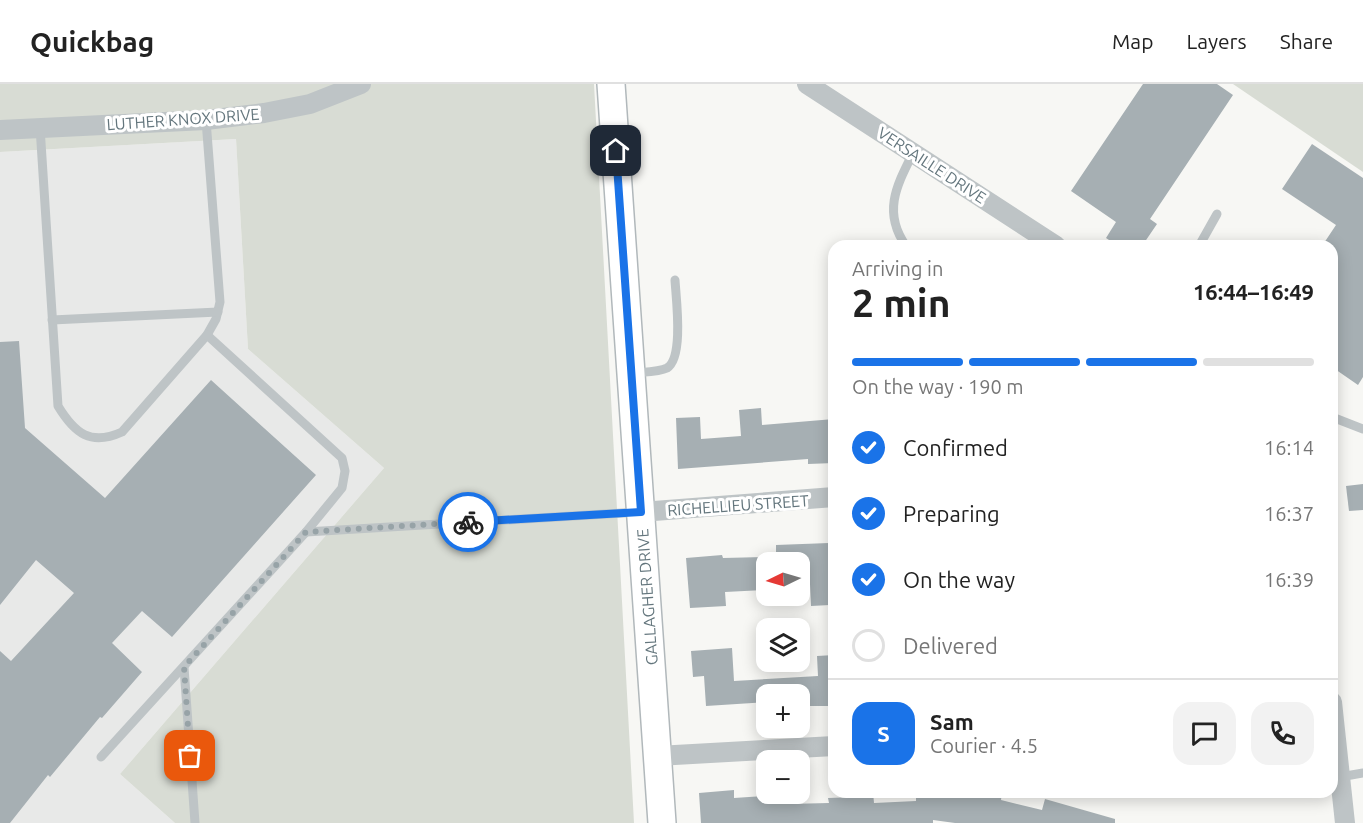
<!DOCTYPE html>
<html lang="en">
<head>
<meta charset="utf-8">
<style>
	:root { --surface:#fff; --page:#f2f2f2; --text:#222; --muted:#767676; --line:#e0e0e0; --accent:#1a73e8 }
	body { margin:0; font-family:Ubuntu,sans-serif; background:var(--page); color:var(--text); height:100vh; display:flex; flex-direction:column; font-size:22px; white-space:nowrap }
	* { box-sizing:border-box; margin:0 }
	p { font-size:20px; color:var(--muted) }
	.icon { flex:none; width:33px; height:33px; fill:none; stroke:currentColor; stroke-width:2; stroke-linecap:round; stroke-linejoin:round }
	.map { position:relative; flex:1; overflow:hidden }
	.details { position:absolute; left:828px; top:156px; width:510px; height:558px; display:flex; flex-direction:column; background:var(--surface); border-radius:18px; box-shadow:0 3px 15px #0003 }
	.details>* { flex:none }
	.needle { width:39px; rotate:265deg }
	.controls { position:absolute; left:756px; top:468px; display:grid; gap:12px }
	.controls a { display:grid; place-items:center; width:54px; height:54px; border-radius:12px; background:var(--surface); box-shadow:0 3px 15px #0003; font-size:30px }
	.pin { position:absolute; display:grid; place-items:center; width:51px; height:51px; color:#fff; margin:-26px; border-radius:12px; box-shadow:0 3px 9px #0006 }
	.courier { position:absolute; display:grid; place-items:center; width:60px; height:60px; margin:-30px; border:4px solid #1a73e8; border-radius:50%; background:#fff; color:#222; box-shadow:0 2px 8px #0007 }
	.headline em { font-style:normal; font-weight:700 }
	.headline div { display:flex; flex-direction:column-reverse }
	.headline { display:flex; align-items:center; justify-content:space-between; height:102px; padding:0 24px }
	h1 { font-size:39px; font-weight:700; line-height:45px }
	.bar { display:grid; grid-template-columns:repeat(4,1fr); gap:9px 6px; align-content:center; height:72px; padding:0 24px }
	.bar i { height:8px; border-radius:4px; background:var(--line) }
	.bar .selected { background:var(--accent) }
	.bar p { grid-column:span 4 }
	.line { display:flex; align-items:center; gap:15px; padding:0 24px; border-top:2px solid var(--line) }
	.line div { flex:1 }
	.round { display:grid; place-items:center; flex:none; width:63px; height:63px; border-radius:18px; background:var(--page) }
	ol { padding:0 24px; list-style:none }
	li { display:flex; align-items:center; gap:18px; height:66px }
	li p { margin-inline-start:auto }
	li .icon { padding:6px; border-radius:50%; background:var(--accent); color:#fff; stroke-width:4 }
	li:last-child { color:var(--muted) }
	li i { width:33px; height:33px; border:3px solid var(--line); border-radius:50% }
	header { display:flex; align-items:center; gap:36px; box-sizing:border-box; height:84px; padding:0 30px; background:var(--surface); border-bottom:2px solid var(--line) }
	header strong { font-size:28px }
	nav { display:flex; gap:33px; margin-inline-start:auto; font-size:21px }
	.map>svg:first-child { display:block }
</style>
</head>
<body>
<header>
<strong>Quickbag</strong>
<nav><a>Map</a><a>Layers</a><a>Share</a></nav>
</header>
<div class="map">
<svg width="1363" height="739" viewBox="0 0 1363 739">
	<rect width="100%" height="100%" fill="#f7f7f4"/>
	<polygon fill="#e8e9e8" points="236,55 248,265 384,384 120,690 175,739 0,739 0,68"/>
	<g fill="#d8dcd4">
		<polygon points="0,0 594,0 634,739 175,739 120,690 384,384 248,265 236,55 0,68"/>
		<polygon points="1233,0 1363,0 1363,88"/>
	</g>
	<g fill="#a6afb3">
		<polygon points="1143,0 1217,0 1233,11 1150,135 1157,140 1142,162 1118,162 1106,154 1116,138 1071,107"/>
		<polygon points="1312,60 1363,94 1363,293 1358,301 1332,283 1332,162 1322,162 1336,141 1282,105"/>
		<polygon points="19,257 25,344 105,414 211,296 316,391 172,553 142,527 112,559 142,588 102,634 100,633 50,693 48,691 10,739 0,739 0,567 11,577 74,509 36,476 0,521 0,258"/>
		<polygon points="761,324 762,341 834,335 834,379 808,380 808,375 678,385 676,334 700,333 701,355 741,352 739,326"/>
		<polygon points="1363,400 1363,426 1349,427 1346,402"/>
		<polygon points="829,459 831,477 834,477 834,510 830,510 830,521 811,522 809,478 776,478 776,461"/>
		<polygon points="722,471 723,474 766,473 766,506 725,508 726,522 690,524 686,474"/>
		<polygon points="732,564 734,597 818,592 817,572 834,571 834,622 800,622 800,610 766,610 766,618 706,622 704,592 693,593 691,567"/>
		<polygon points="734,706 734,714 765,712 765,710 787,710 788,720 829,719 828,714 857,713 857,708 873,708 874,719 916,717 916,708 964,712 965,708 1002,708 1001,716 1042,726 1045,715 1115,735 1115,739 955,739 933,736 933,739 701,739 699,709"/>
	</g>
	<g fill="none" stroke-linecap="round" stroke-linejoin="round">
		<defs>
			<polyline id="secondary" points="611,0 662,739"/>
		</defs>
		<use href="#secondary" stroke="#b1b8bb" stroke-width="30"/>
		<g stroke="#bec4c6" stroke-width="9">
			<path d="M40 43 58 322C75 350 91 362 122 348L207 251 216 235 220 218 206 36"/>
			<path d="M906 162C882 128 897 101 913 69"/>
			<polyline points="1199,162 1217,130"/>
			<polyline points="52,236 218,228"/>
			<path d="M634 289C643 288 659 288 667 284 684 274 676 214 675 196"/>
			<polyline points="1332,333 1363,345"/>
			<polyline points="306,448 639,428"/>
			<polyline points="184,583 195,739"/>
			<polyline points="101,673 306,448 342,404 345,387 342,374 207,251"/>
			<polyline points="1340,693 1363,689"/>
		</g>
		<g stroke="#bec4c6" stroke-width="20">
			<polyline points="807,0 1056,162"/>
			<polyline points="0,46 206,36 264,29 310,20 361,0"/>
			<polyline points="641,428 834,413"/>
			<polyline points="1332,618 1345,739"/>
			<polyline points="657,672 834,662"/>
		</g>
		<use href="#secondary" stroke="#fff" stroke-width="27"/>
	</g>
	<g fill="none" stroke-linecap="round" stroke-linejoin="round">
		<polyline stroke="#97a3a7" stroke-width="6" stroke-dasharray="0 10.8" points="190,672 184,583 306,448 468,438"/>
		<polyline stroke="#1a73e8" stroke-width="8" points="468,438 641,428 616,67"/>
	</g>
	<g text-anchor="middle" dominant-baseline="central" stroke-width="6" stroke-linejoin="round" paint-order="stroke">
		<g font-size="16" fill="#64767d" stroke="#fff">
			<text transform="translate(183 35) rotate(-4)">LUTHER KNOX DRIVE</text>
			<text transform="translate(932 81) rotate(33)">VERSAILLE DRIVE</text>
			<text transform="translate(738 421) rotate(-4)">RICHELLIEU STREET</text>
			<text transform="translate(647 513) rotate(-94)">GALLAGHER DRIVE</text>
		</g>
	</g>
</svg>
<div class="controls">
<a><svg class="needle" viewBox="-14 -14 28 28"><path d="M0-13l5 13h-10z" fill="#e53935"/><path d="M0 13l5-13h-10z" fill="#767676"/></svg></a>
<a><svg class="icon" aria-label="layers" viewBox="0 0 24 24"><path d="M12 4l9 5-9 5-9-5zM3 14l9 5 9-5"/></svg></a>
<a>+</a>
<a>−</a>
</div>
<div class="pin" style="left:190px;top:672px;background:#ea580c"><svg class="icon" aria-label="bag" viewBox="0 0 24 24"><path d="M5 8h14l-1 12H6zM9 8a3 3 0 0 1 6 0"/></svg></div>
<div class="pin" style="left:616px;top:67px;background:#1f2937"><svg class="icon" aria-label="home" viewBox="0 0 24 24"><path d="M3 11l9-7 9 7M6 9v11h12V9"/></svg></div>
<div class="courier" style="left:468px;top:438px"><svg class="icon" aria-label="bike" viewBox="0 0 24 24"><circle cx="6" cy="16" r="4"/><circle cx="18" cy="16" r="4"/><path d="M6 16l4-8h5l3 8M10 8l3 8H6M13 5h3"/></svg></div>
<section class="details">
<div class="headline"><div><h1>2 min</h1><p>Arriving in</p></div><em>16:44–16:49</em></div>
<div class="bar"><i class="selected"></i><i class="selected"></i><i class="selected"></i><i></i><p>On the way · 190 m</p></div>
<ol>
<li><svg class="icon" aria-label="check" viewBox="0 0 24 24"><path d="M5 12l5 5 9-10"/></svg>Confirmed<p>16:14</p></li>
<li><svg class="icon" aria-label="check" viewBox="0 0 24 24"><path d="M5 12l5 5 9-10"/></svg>Preparing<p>16:37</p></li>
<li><svg class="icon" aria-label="check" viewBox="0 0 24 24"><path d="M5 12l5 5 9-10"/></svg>On the way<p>16:39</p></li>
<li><i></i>Delivered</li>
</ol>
<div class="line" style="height:108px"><b class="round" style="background:var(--accent);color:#fff">S</b><div><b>Sam</b><p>Courier · 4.5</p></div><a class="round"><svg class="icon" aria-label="chat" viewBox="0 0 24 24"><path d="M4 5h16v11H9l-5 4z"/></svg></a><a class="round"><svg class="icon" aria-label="phone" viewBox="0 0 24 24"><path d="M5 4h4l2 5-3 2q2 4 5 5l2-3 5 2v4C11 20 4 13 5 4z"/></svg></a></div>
</section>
</div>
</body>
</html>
